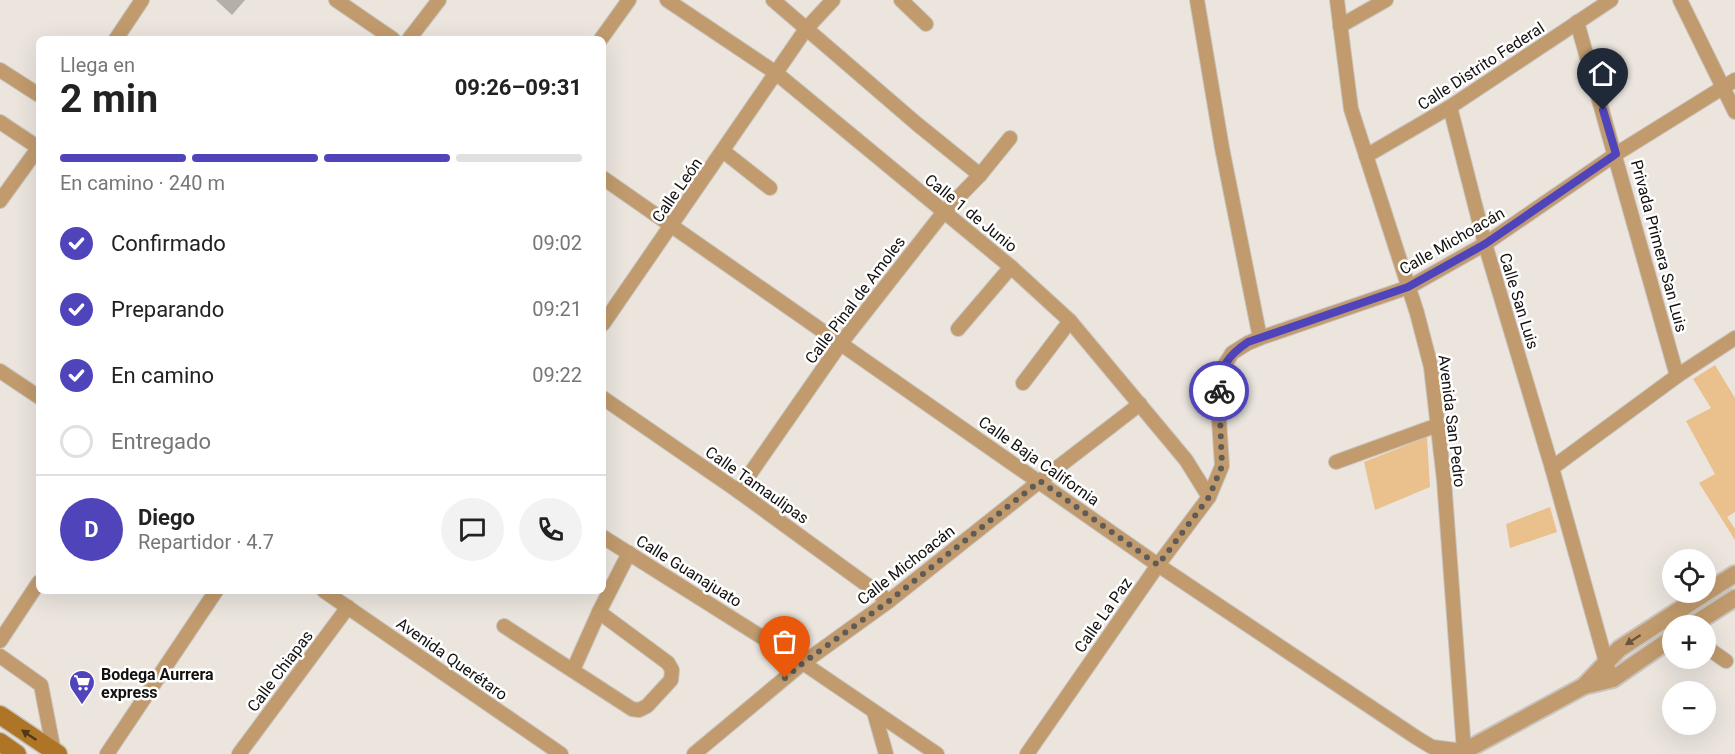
<!DOCTYPE html>
<html lang="es">
<head>
<meta charset="utf-8">
<style>
	:root { --surface:#fff; --page:#f2f2f2; --text:#222; --muted:#767676; --line:#e0e0e0; --accent:#5044bb }
	body { margin:0; font-family:Roboto,sans-serif; background:var(--page); color:var(--text); height:100vh; display:flex; flex-direction:column; font-size:22px; white-space:nowrap }
	* { box-sizing:border-box; margin:0 }
	p { font-size:20px; color:var(--muted) }
	.icon { flex:none; width:33px; height:33px; fill:none; stroke:currentColor; stroke-width:2; stroke-linecap:round; stroke-linejoin:round }
	.map { position:relative; flex:1; overflow:hidden }
	.sheet { position:absolute; left:36px; top:36px; width:570px; height:558px; display:flex; flex-direction:column; background:var(--surface); border-radius:9px; box-shadow:0 6px 24px #0002 }
	.sheet>* { flex:none }
	.controls { position:absolute; left:1662px; top:549px; display:grid; gap:12px }
	.controls a { display:grid; place-items:center; width:54px; height:54px; border-radius:50%; background:var(--surface); box-shadow:0 6px 24px #0002; font-size:30px }
	.pin { position:absolute; display:grid; place-items:center; width:51px; height:51px; color:#fff; margin:-62px -26px; border-radius:50% 50% 50% 0; rotate:-45deg; box-shadow:0 0 6px #0007 }
	.pin .icon { rotate:45deg }
	.courier { position:absolute; display:grid; place-items:center; width:60px; height:60px; margin:-30px; border:4px solid #5044bb; border-radius:50%; background:#fff; color:#222; box-shadow:0 2px 8px #0007 }
	.headline em { font-style:normal; font-weight:700 }
	.headline div { display:flex; flex-direction:column-reverse }
	.headline { display:flex; align-items:center; justify-content:space-between; height:102px; padding:0 24px }
	h1 { font-size:39px; font-weight:700; line-height:45px }
	.bar { display:grid; grid-template-columns:repeat(4,1fr); gap:9px 6px; align-content:center; height:72px; padding:0 24px }
	.bar i { height:8px; border-radius:4px; background:var(--line) }
	.bar .on { background:var(--accent) }
	.bar p { grid-column:span 4 }
	.line { display:flex; align-items:center; gap:15px; padding:0 24px; border-top:2px solid var(--line) }
	.line div { flex:1 }
	.round { display:grid; place-items:center; flex:none; width:63px; height:63px; border-radius:32px; background:var(--page) }
	ol { padding:0 24px; list-style:none }
	li { display:flex; align-items:center; gap:18px; height:66px }
	li p { margin-inline-start:auto }
	li .icon { padding:6px; border-radius:50%; background:var(--accent); color:#fff; stroke-width:4 }
	li:last-child { color:var(--muted) }
	li i { width:33px; height:33px; border:3px solid var(--line); border-radius:50% }
	.map>svg:first-child { display:block }
</style>
</head>
<body>
<div class="map">
<svg width="1735" height="754" viewBox="0 0 1735 754">
	<rect width="100%" height="100%" fill="#ebe5de"/>
	<g fill="#eac08d">
		<polygon points="1715,365 1735,398 1735,512 1727,517 1735,529 1735,540 1699,483 1715,474 1686,421 1711,408 1693,379"/>
		<polygon points="1427,437 1430,487 1375,510 1364,462"/>
		<polygon points="1550,507 1557,532 1510,548 1506,524"/>
	</g>
	<polygon fill="#b5afa9" points="216,0 245,0 232,15"/>
	<g fill="none" stroke-linecap="round" stroke-linejoin="round">
		<defs>
			<g id="minor">
				<polyline points="336,0 393,39"/>
				<polyline points="667,0 776,73 1011,267 1070,321 1186,460 1209,497"/>
				<polyline points="773,0 917,124 980,175"/>
				<polyline points="901,0 926,24"/>
				<polyline points="1197,0 1222,148 1260,338"/>
				<polyline points="1337,0 1351,109 1417,313 1431,367 1444,480 1464,751"/>
				<polyline points="1680,0 1735,112"/>
				<polyline points="1577,22 1677,376"/>
				<polyline points="1340,26 1386,0"/>
				<polyline points="116,39 142,0"/>
				<polyline points="409,39 439,0"/>
				<polyline points="601,39 629,0"/>
				<polyline points="0,70 39,95"/>
				<polyline points="1450,107 1485,244 1552,468 1608,669"/>
				<polyline points="0,122 39,148"/>
				<polyline points="723,151 770,188"/>
				<polyline points="1366,156 1450,107 1611,0"/>
				<polyline points="603,178 1158,565 1417,738 1432,747 1464,751"/>
				<polyline points="0,201 39,147"/>
				<polyline points="603,324 806,29 833,0"/>
				<polyline points="958,329 1011,267"/>
				<polyline points="0,371 39,397"/>
				<polyline points="1023,383 1070,321"/>
				<polyline points="603,398 738,491 889,601"/>
				<polyline points="1336,462 1438,425"/>
				<polyline points="1552,468 1677,376 1735,338"/>
				<polyline points="738,491 841,343 943,213 980,175 1010,138"/>
				<polyline points="603,537 803,663 937,754"/>
				<polyline points="324,591 561,754"/>
				<polyline points="504,626 632,709 639,710 647,706 671,680 672,670 668,663 599,612"/>
				<polyline points="0,641 39,582"/>
				<polyline points="1706,647 1726,661"/>
				<polyline points="0,656 41,685 54,752"/>
				<polyline points="573,670 599,612 629,553"/>
				<polyline points="874,712 886,754"/>
				<polyline points="107,754 216,591"/>
				<polyline points="239,754 348,607"/>
				<polyline points="694,754 803,663 889,601 1040,481 1140,404"/>
				<polyline points="1027,754 1158,565 1209,497 1222,466 1219,420 1219,389 1224,366 1232,353 1248,343 1260,338 1409,287 1485,244 1616,154 1735,80"/>
			</g>
			<g id="tertiary">
				<polyline points="1691,626 1735,598"/>
				<polyline points="1584,686 1619,649 1735,574"/>
				<polyline points="1459,754 1584,686 1613,679 1672,638"/>
			</g>
			<g id="secondary">
				<polyline points="0,715 58,754"/>
				<polyline points="0,742 17,754"/>
			</g>
		</defs>
		<use href="#minor" stroke="#c8c3bd" stroke-width="16"/>
		<use href="#tertiary" stroke="#c8c3bd" stroke-width="20"/>
		<use href="#secondary" stroke="#c8c3bd" stroke-width="21"/>
		<use href="#minor" stroke="#c19b6d" stroke-width="14"/>
		<use href="#tertiary" stroke="#c19b6d" stroke-width="16"/>
		<use href="#secondary" stroke="#ad7525" stroke-width="18"/>
	</g>
	<defs><path id="oneway-solid" d="M-6-.8H1V-3.2L6.5 0L1 3.2V.8H-6Z" transform="scale(1.5)"/></defs>
	<use fill="#6a563e" href="#oneway-solid" transform="translate(1633 640) rotate(147)"/>
	<use fill="#513918" href="#oneway-solid" transform="translate(29 735) rotate(-146)"/>
	<g fill="none" stroke-linecap="round" stroke-linejoin="round">
		<polyline stroke="#5f5b57" stroke-width="6" stroke-dasharray="0 10.8" points="785,678 803,663 889,601 1040,481 1158,565 1209,497 1222,466 1219,391"/>
		<path stroke="#5044bb" stroke-width="8" d="M1219 391C1223 364 1226 357 1248 342L1408 287 1485 244 1616 154 1603 110"/>
	</g>
	<defs>
		<symbol id="supermarket-pin" viewBox="-11 -11 22 30"><path d="M0 17L-7.5 6A9.5 9.5 0 1 1 7.5 6Z" fill="#5044bb" stroke="#fff"/><path d="M-6-5.5h2.5l.6 2H6L4.5 2H-2.5L-4.4-4H-6ZM-1.5 3.2a1.3 1.3 0 1 0 .1 0ZM3 3.2a1.3 1.3 0 1 0 .1 0Z" fill="#fff"/></symbol>
	</defs>
	<g fill-rule="evenodd">
		<use href="#supermarket-pin" x="67" y="668" width="30" height="40"/>
	</g>
	<g text-anchor="middle" dominant-baseline="central" stroke-width="5" stroke-linejoin="round" paint-order="stroke">
		<g font-size="16" fill="#13110f" stroke="#fff">
			<text transform="translate(1481 66) rotate(-33)">Calle Distrito Federal</text>
			<text transform="translate(677 190) rotate(-55)">Calle León</text>
			<text transform="translate(971 213) rotate(39)">Calle 1 de Junio</text>
			<text transform="translate(1452 241) rotate(-30)">Calle Michoacán</text>
			<text transform="translate(1659 246) rotate(75)">Privada Primera San Luis</text>
			<text transform="translate(855 300) rotate(-53)">Calle Pinal de Amoles</text>
			<text transform="translate(1519 301) rotate(73)">Calle San Luis</text>
			<text transform="translate(1452 421) rotate(83)">Avenida San Pedro</text>
			<text transform="translate(1039 461) rotate(35)">Calle Baja California</text>
			<text transform="translate(757 485) rotate(35)">Calle Tamaulipas</text>
			<text transform="translate(906 565) rotate(-38)">Calle Michoacán</text>
			<text transform="translate(689 571) rotate(32)">Calle Guanajuato</text>
			<text transform="translate(1103 615) rotate(-55)">Calle La Paz</text>
			<text transform="translate(452 659) rotate(35)">Avenida Querétaro</text>
			<text transform="translate(280 671) rotate(-53)">Calle Chiapas</text>
		</g>
		<g font-size="16" font-weight="bold" fill="#13110f" stroke="#fff" text-anchor="start">
			<text x="101" y="674">Bodega Aurrera<tspan x="101" dy="18">express</tspan></text>
		</g>
	</g>
</svg>
<div class="controls">
<a><svg class="icon" aria-label="locate" viewBox="0 0 24 24"><circle cx="12" cy="12" r="6"/><path d="M12 2v4M12 18v4M2 12h4M18 12h4"/></svg></a>
<a>+</a>
<a>−</a>
</div>
<div class="pin" style="left:785px;top:678px;background:#ea580c"><svg class="icon" aria-label="bag" viewBox="0 0 24 24"><path d="M5 8h14l-1 12H6zM9 8a3 3 0 0 1 6 0"/></svg></div>
<div class="pin" style="left:1603px;top:110px;background:#1f2937"><svg class="icon" aria-label="home" viewBox="0 0 24 24"><path d="M3 11l9-7 9 7M6 9v11h12V9"/></svg></div>
<div class="courier" style="left:1219px;top:391px"><svg class="icon" aria-label="bike" viewBox="0 0 24 24"><circle cx="6" cy="16" r="4"/><circle cx="18" cy="16" r="4"/><path d="M6 16l4-8h5l3 8M10 8l3 8H6M13 5h3"/></svg></div>
<section class="sheet">
<div class="headline"><div><h1>2 min</h1><p>Llega en</p></div><em>09:26–09:31</em></div>
<div class="bar"><i class="on"></i><i class="on"></i><i class="on"></i><i></i><p>En camino · 240 m</p></div>
<ol>
<li><svg class="icon" aria-label="check" viewBox="0 0 24 24"><path d="M5 12l5 5 9-10"/></svg>Confirmado<p>09:02</p></li>
<li><svg class="icon" aria-label="check" viewBox="0 0 24 24"><path d="M5 12l5 5 9-10"/></svg>Preparando<p>09:21</p></li>
<li><svg class="icon" aria-label="check" viewBox="0 0 24 24"><path d="M5 12l5 5 9-10"/></svg>En camino<p>09:22</p></li>
<li><i></i>Entregado</li>
</ol>
<div class="line" style="height:108px"><b class="round" style="background:var(--accent);color:#fff">D</b><div><b>Diego</b><p>Repartidor · 4.7</p></div><a class="round"><svg class="icon" aria-label="chat" viewBox="0 0 24 24"><path d="M4 5h16v11H9l-5 4z"/></svg></a><a class="round"><svg class="icon" aria-label="phone" viewBox="0 0 24 24"><path d="M5 4h4l2 5-3 2q2 4 5 5l2-3 5 2v4C11 20 4 13 5 4z"/></svg></a></div>
</section>
</div>
</body>
</html>
